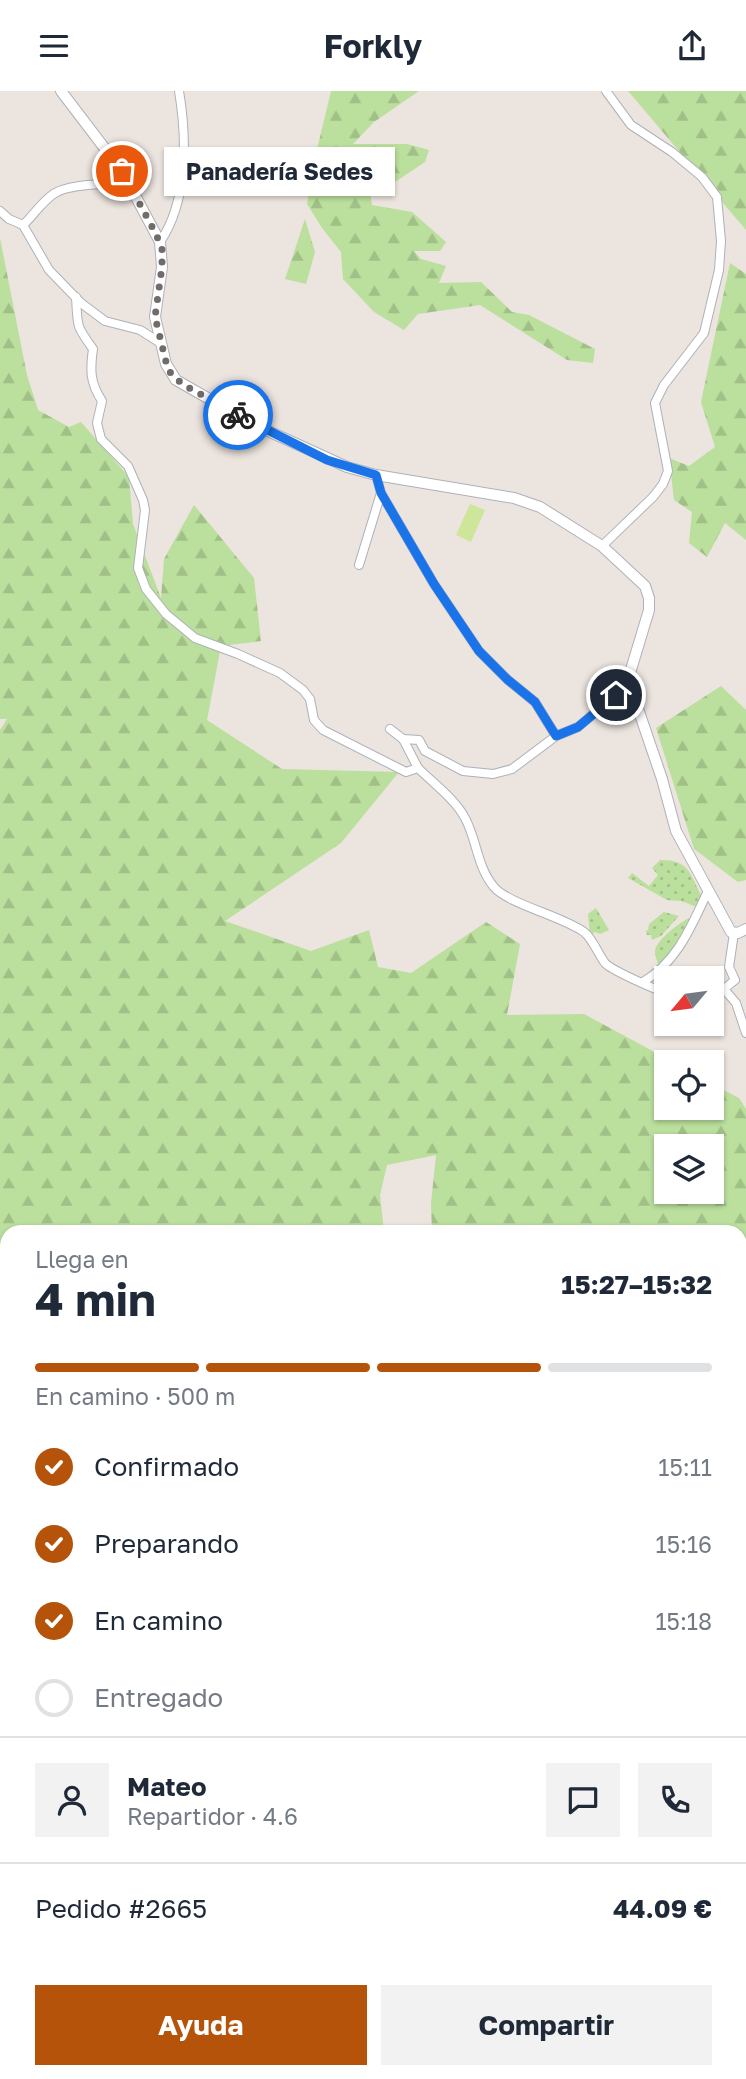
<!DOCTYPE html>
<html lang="es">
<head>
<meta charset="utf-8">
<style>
	:root { --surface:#fff; --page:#f2f2f3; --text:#1f2937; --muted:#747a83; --line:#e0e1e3; --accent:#b45309 }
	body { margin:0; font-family:"Golos Text",sans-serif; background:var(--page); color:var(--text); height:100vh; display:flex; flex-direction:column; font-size:26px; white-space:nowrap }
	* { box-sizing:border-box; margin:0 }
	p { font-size:23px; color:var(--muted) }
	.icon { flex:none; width:38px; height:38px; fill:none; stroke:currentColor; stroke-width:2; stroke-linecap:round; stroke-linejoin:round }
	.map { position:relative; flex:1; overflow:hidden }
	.panel { position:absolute; left:0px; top:1134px; width:747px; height:854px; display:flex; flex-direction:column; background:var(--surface); border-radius:21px 21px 0 0; box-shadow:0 2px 5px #0004 }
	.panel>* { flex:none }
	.needle { width:46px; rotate:241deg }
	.controls { position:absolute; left:654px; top:875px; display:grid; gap:14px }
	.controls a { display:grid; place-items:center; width:70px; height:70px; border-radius:0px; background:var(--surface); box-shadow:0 2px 5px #0004; font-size:35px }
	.pin { position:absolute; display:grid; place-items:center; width:60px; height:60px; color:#fff; margin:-30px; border:4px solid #fff; border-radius:50%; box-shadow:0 2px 7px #0007 }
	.courier { position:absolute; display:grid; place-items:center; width:70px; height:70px; margin:-35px; border:5px solid #1a73e8; border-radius:50%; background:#fff; color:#222; box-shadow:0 2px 9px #0007 }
	.bubble { position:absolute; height:49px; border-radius:0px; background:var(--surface); box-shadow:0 2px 5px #0004; font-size:23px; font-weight:700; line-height:49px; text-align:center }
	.headline em { font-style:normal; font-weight:700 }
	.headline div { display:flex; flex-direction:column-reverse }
	.headline { display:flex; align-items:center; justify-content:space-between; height:119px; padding:0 35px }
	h1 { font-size:46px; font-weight:700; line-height:52px }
	.bar { display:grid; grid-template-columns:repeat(4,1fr); gap:10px 7px; align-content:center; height:84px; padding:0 35px }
	.bar i { height:9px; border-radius:5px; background:var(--line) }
	.bar .on { background:var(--accent) }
	.bar p { grid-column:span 4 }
	.line { display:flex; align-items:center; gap:18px; padding:0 35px; border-top:2px solid var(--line) }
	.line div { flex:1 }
	.round { display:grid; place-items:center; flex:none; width:74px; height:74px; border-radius:0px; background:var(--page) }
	ol { padding:0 35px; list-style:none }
	li { display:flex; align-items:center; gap:21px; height:77px }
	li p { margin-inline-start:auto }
	li .icon { padding:7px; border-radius:50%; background:var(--accent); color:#fff; stroke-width:4 }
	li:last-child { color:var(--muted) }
	li i { width:38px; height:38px; border:4px solid var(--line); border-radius:50% }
	.cta { display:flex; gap:14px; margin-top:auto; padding:14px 35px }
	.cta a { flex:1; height:80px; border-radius:0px; background:var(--accent); color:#fff; font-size:28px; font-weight:700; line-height:80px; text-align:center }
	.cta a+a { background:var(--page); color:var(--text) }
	header { display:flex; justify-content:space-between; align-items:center; height:91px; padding:0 35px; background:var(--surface); font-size:32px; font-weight:700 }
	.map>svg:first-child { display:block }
</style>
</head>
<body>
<header><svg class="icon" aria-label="menu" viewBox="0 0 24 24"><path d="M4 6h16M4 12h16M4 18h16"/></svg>Forkly<svg class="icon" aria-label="share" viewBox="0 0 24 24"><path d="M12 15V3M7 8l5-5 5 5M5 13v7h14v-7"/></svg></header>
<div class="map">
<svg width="746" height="1988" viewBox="0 0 746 1988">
	<defs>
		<pattern id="grass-dots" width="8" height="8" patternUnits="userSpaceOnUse" patternTransform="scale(1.75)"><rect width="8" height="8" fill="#bbdf9d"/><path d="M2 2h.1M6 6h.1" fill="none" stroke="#a1c087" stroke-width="1.8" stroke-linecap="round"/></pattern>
		<pattern id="forest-firs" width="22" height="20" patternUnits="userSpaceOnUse" patternTransform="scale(1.75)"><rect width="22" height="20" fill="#bbdf9d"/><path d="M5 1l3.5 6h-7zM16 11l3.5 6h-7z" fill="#a1c087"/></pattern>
	</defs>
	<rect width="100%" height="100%" fill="#ece4de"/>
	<g fill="url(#grass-dots)">
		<path d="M660 769C690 769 689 782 702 806L697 816 681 810 667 809 628 787 632 782 649 795 658 784 652 777Z"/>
		<polygon points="596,817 609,839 600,843 595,841 590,844 588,823"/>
		<polygon points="664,821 679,825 661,845 652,849 651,844 647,844 646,840 648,839 649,833"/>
		<path d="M692 826 689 837 659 877C658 872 655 865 655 860 656 849 682 829 692 826Z"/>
	</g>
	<g fill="url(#forest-firs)" fill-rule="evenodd">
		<polygon points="331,0 419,0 374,31 353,53 407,53 429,59 425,71 386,97 367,80 372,114 412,121 446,151 440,160 414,160 421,168 446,175 439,192 481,191 512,221 529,224 595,258 593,272 567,269 480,214 418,223 404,239 374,221 343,188 341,161 322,137 307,113 313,75"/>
		<polygon points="628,0 746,0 746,139"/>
		<polygon points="305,128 315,161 306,193 285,188"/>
		<path d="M0 147 27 284 38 319 69 336 81 331 129 386 133 433 161 507 164 468 194 414 254 487 261 550 221 555 207 629 282 678 399 681 341 752 225 830 311 860 369 839 378 876 411 882 486 831 520 853 507 924 584 923 673 971H667V1017H712V993L739 1007 746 1018V1546L740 1541V1141H432L431 1112 436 1064 387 1074 380 1104 384 1141H7V1258L0 1259V639L7 628H0ZM667 1055H712V1101H667Z"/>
		<polygon points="730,172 746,183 746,449 725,432 707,466 689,452 692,421 674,409 669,367 689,375 715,356 701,311"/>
		<polygon points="721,595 746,619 746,789 738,791 694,758 656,637"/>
		<polygon points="0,1925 7,1930 7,1950 0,1973"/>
		<polygon points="130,1981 153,1981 169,1988 102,1988 101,1985"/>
	</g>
	<polygon fill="#cee699" points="470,413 485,419 471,451 456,444"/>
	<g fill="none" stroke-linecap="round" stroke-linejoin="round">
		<defs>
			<g id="street">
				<polyline points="0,120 9,128 23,134 49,179 81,212 105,230 140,239 159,251"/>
				<path d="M23 134C34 124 42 110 55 102 73 92 107 94 128 90"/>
				<path d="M160 151C188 110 187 48 179 0"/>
				<path d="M76 206C78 236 75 233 93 258 90 279 90 292 102 310L97 332 101 348 128 375 143 409 145 419 138 477 146 498 166 523 195 547 238 563 280 582 303 599 310 608 314 629 323 639 406 681 418 677 403 648 390 638"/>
				<polyline points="376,384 381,402 434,493 479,560 508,589 535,611 556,645"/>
				<polyline points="602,455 653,406 663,393 668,380 655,312 664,294 704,242 719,179 721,150 717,106 702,86 672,61 631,34 606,0"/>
				<polyline points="359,474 381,402"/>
				<polyline points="403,648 419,649 425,660 463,680 493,683 512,678 556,645 578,636 630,592"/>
				<path d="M418 677C433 692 455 708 465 727 477 749 477 776 494 796 508 813 562 825 584 841 593 848 598 863 605 872 611 879 656 899 667 902"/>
				<polyline points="734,842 729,876 735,889 724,898 736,912 746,942"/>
				<path d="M643 891C677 871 691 836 707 802"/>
				<polyline points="712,901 724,898"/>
			</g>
			<polyline id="secondary" points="61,0 122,80 160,151 162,176 155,226 166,273 176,289 255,334 347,376 376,384 514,407 540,416 602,455 645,495 649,507 649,519 630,582 634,606 662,688 676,740 731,841 738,842 746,838"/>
		</defs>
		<use href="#street" stroke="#aeb1ba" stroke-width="10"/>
		<use href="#secondary" stroke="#aeb1ba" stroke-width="12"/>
		<use href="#street" stroke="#fff" stroke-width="8"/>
		<use href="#secondary" stroke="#fff" stroke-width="10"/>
	</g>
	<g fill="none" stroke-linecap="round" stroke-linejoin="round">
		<polyline stroke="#6f6c6a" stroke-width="7" stroke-dasharray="0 12.6" points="122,80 156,143 162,158 162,176 155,226 168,279 182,293 238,324"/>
		<polyline stroke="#1a73e8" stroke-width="9" points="238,324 327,369 376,384 381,402 434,493 479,560 508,589 535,611 556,645 578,636 616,604"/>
	</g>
</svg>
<div class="controls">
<a><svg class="needle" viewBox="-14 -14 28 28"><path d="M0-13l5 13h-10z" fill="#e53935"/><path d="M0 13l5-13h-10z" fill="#747a83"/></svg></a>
<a><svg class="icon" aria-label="locate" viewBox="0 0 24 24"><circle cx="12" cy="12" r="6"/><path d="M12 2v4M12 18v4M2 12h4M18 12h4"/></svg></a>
<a><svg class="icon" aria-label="layers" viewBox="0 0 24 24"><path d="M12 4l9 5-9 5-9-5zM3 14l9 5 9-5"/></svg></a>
</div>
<div class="pin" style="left:122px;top:80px;background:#ea580c"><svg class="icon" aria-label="bag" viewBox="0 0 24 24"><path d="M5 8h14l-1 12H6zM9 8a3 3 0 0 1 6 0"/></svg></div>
<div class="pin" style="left:616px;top:604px;background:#1f2937"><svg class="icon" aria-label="home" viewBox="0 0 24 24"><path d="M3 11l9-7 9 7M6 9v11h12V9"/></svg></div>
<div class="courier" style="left:238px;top:324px"><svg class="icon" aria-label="bike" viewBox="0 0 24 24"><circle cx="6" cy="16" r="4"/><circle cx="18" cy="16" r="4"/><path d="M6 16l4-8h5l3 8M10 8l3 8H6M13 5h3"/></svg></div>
<div class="bubble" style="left:164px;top:56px;width:231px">Panadería Sedes</div>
<section class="panel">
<div class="headline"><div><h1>4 min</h1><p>Llega en</p></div><em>15:27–15:32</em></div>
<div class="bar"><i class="on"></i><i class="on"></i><i class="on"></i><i></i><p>En camino · 500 m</p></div>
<ol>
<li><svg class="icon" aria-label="check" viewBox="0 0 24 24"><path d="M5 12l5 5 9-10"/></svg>Confirmado<p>15:11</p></li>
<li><svg class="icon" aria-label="check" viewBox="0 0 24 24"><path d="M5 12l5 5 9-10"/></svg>Preparando<p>15:16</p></li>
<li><svg class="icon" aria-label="check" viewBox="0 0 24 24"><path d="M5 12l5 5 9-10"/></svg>En camino<p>15:18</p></li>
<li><i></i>Entregado</li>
</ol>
<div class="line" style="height:126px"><a class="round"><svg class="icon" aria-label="person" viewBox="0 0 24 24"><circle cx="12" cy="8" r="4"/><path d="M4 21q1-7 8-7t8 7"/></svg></a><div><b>Mateo</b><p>Repartidor · 4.6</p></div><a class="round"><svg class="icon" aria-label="chat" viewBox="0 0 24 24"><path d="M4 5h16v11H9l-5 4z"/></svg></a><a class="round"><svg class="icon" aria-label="phone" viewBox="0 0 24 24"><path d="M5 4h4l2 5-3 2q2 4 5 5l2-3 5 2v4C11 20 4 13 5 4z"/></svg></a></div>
<div class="line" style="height:91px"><div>Pedido #2665</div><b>44.09 €</b></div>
<div class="cta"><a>Ayuda</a><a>Compartir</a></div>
</section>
</div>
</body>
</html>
